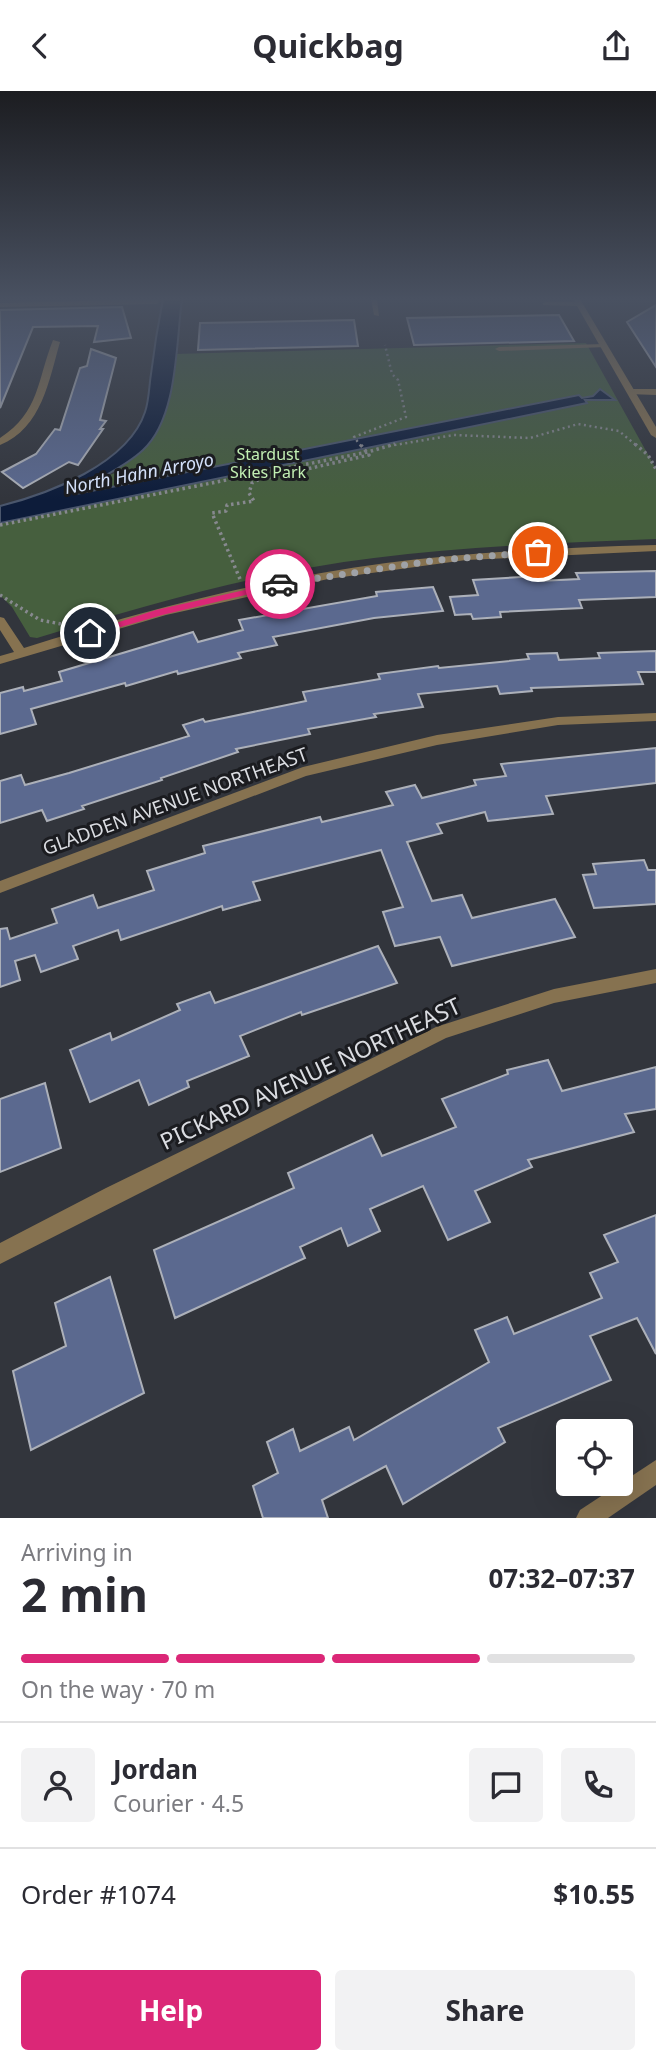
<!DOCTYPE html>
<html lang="en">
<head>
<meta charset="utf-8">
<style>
	:root { --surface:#fff; --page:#f2f2f3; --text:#2b2b33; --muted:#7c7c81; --line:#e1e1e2; --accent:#db2777 }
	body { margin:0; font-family:"Noto Sans",sans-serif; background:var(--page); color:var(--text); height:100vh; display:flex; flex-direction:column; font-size:26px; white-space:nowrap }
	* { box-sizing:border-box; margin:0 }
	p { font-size:23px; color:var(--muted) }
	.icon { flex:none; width:38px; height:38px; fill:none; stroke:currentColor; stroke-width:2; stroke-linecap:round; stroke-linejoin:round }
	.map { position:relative; height:1427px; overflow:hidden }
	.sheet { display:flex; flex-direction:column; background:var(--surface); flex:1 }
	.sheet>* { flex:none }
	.fabs { position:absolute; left:556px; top:1328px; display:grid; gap:14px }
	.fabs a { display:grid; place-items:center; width:77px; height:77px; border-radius:7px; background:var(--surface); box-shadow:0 7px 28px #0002; font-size:35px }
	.pin { position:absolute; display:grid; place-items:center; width:60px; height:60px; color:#fff; margin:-30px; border:4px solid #fff; border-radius:50%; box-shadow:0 2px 7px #0007 }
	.courier { position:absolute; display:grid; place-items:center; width:70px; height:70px; margin:-35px; border:5px solid #db2777; border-radius:50%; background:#fff; color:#222; box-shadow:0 2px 9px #0007 }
	.head em { font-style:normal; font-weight:700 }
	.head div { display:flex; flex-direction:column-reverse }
	.head { display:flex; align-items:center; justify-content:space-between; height:119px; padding:0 21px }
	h1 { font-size:46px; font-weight:700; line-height:52px }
	.bar { display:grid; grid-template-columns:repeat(4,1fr); gap:10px 7px; align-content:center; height:84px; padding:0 21px }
	.bar i { height:9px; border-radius:5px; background:var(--line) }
	.bar .current { background:var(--accent) }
	.bar p { grid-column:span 4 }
	.line { display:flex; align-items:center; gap:18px; padding:0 21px; border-top:2px solid var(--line) }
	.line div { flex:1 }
	.round { display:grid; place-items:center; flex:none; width:74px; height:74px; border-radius:7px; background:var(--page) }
	.cta { display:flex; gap:14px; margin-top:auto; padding:14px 21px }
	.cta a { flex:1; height:80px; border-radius:7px; background:var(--accent); color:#fff; font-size:28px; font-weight:700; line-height:80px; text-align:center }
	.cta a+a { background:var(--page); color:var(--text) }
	header { display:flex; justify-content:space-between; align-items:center; height:91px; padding:0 21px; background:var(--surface); font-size:32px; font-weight:700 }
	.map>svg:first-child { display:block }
</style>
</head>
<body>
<header><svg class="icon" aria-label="back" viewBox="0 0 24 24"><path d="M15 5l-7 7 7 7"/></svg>Quickbag<svg class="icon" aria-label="share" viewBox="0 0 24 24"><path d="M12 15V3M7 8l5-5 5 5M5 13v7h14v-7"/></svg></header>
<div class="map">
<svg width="656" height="1427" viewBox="0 0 656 1427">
	<rect width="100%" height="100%" fill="#32353c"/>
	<path fill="#465f3e" d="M586 252 656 378V448C562 452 468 455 374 467 259 481 148 514 37 547L30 546 12 516 0 504V427L115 382 171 299 175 263Z"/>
	<path fill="#0d1c3a" stroke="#4a566c" stroke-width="2" d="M163 208H182C176 252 178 327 143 359 123 378 96 387 76 403L579 304 582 307 593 305 600 298 615 309H585L587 312 0 432V415C48 403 128 373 145 321 149 310 149 295 151 283 154 258 158 233 163 208Z"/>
	<g fill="#5b698f" stroke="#acb0b9" stroke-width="2">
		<polygon points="656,214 656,276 627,231"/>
		<polygon points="122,216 131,247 94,251 98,235 33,236 0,317 0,219"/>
		<polygon points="559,224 574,250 414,254 407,227"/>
		<polygon points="354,229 358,255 198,259 200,232"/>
		<polygon points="91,258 116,267 100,329 106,330 100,338 103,338 78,374 69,371 23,397 2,381 36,363 55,338 60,339 80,277 87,275"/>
		<polygon points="656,480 656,506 579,509 582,517 500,521 501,526 473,528 471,523 455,524 450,506 478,504 473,489 537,485 539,490 579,488 576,482"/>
		<polygon points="433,496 443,520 374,527 273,546 277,554 238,562 241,567 178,583 177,580 126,595 125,592 31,618 36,633 0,643 0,602 23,596 24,600 62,590 59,581 193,541 198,551 243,539 239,529 377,505 376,501"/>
		<polygon points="656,560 656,581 638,581 643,593 531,597 532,600 500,603 497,595 418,603 423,616 374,623 376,626 308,638 310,643 236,658 238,661 161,687 162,689 82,715 84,718 47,730 42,719 0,732 0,690 21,684 25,694 69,682 189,645 183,634 203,628 205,631 306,610 303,601 380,588 378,583 438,575 439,577 529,568 527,563 557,562 559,569 600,567 598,562"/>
		<polygon points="656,657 656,692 546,705 553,723 488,730 485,721 437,733 442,742 407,751 432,810 462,804 472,827 555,808 575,846 452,875 440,846 395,855 383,821 403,816 381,759 253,791 260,809 223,819 222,815 121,849 118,839 73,855 78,868 41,881 35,864 15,870 20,889 0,896 0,838 7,837 10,848 57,832 52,818 93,804 98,817 154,799 147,780 205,762 203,755 320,726 322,731 393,714 386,701 415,694 422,707 476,694 474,689 506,685 501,673"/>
		<polygon points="644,769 648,779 656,779 656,813 594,817 583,784 596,783 593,773"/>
		<polygon points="378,855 397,892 302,924 301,921 240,945 249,965 187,990 189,996 149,1014 139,989 90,1011 70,959 110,942 112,949 180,919 177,913 210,901 215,912"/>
		<polygon points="548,969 562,1000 656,976 656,1018 625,1023 634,1041 528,1069 532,1076 475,1100 490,1131 448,1149 423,1095 370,1118 380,1140 348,1155 341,1137 300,1156 305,1167 175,1227 154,1159 294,1097 288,1082 372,1044 382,1065 456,1036 442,1008 508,983 507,979"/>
		<polygon points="45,992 61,1057 0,1081 0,1008"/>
		<polygon points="656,1124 656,1263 637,1227 590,1245 611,1289 498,1337 505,1351 403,1413 386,1375 322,1409 328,1427 263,1427 253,1395 278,1382 267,1351 293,1338 300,1360 349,1336 354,1349 489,1271 475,1239 507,1226 514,1243 602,1207 590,1182 618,1171 604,1144"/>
		<polygon points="110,1186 144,1302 31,1359 13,1280 66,1255 55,1212"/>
	</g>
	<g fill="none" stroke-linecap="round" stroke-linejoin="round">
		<g stroke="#87898f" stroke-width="2.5" stroke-dasharray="2 3.5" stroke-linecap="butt">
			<polyline points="361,355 354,346 406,326 398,289 392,283 385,254"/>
			<polyline points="389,355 454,344 530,347 578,333 619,340 637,355"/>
		</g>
		<g stroke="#87898f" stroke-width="3.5" stroke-dasharray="2.5 3.5" stroke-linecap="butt">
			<polyline points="635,353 648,364 656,378"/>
			<polyline points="0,434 368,361 395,353"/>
			<polyline points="240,488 212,422 226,420 227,414 254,410 249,402 252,392 258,389 369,364 360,353"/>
			<polyline points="0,504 40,529 61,533"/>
		</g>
		<g fill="#867250" fill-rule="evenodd">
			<polygon points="161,208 157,213 0,216 0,212"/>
			<polygon points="371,208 377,208 379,225 374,224"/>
			<polygon points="545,211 579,211 582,213 579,215 543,214 543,212"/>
			<polygon points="604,253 607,255 606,256 499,260 495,258 499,256"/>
		</g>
		<g fill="#867250" fill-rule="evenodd">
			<path d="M53 249 60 251C49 289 42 337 0 354V347C40 321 37 289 53 249Z"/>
			<polygon points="631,298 656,298 656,304 628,303 628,299"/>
			<path d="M656 454V460L466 469 328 488 166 524 0 573V565L14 561 0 539V526L4 527 24 557C142 520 263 488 386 472 476 461 566 456 656 454Z"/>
			<polygon points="656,622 656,630 558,634 437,654 306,685 0,802 0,790 303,676 437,644 558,626"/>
			<polygon points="656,878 656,892 554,912 446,947 0,1173 0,1152 106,1097 436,936 554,898"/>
			<polygon points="656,1369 656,1394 608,1427 576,1427 580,1419"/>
		</g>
		<polygon fill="#867250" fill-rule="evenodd" points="573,208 580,208 656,336 656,347 651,344"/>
	</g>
	<linearGradient id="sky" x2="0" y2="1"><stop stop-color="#1c1d21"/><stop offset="0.51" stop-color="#495161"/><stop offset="1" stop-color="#495161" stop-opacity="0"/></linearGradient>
	<rect width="656" height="408" fill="url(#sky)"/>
	<polygon fill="#db2777" points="280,491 285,493 283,495 162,524 90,545 85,542 156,519"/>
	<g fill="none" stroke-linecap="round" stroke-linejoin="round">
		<polyline stroke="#9fa2a7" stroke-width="7" stroke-dasharray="0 12.6" points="280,493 438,469 538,461"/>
	</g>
	<g text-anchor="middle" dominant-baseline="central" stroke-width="6" stroke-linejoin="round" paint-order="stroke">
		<g font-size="16" fill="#c2efb3" stroke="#1b1c20">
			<text x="268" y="363">Stardust<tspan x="268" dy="18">Skies Park</tspan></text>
		</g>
		<g font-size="18" font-style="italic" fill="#d3e0f9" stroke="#1b1c20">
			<text transform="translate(139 382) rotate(-11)">North Hahn Arroyo</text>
		</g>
		<g font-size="19" fill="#dadce1" stroke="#1b1c20">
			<text transform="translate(175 710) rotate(-20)">GLADDEN AVENUE NORTHEAST</text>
		</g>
		<g font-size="23" fill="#dadce1" stroke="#1b1c20">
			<text transform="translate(310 982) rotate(-25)">PICKARD AVENUE NORTHEAST</text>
		</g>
	</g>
</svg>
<div class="fabs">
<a><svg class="icon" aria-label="locate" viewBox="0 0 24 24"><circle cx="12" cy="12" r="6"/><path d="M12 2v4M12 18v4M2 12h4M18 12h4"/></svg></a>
</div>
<div class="pin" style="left:538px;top:461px;background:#ea580c"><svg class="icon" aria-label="bag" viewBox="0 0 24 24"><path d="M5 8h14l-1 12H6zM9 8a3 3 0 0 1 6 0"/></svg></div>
<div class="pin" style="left:90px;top:542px;background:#1f2937"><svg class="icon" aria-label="home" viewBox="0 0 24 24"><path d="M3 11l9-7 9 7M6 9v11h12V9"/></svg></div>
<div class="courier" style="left:280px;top:493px"><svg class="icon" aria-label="car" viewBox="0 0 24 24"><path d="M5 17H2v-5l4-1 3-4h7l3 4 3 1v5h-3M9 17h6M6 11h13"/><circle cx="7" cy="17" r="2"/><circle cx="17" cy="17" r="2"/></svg></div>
</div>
<section class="sheet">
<div class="head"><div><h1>2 min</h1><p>Arriving in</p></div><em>07:32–07:37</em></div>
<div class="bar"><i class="current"></i><i class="current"></i><i class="current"></i><i></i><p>On the way · 70 m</p></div>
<div class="line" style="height:126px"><a class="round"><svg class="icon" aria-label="person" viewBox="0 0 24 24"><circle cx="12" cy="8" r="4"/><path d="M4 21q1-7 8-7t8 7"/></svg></a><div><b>Jordan</b><p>Courier · 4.5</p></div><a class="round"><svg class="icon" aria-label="chat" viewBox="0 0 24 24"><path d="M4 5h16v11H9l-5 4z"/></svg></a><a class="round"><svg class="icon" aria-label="phone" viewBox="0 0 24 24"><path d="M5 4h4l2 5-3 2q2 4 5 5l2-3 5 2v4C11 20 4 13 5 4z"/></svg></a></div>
<div class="line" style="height:91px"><div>Order #1074</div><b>$10.55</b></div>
<div class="cta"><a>Help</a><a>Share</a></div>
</section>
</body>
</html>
